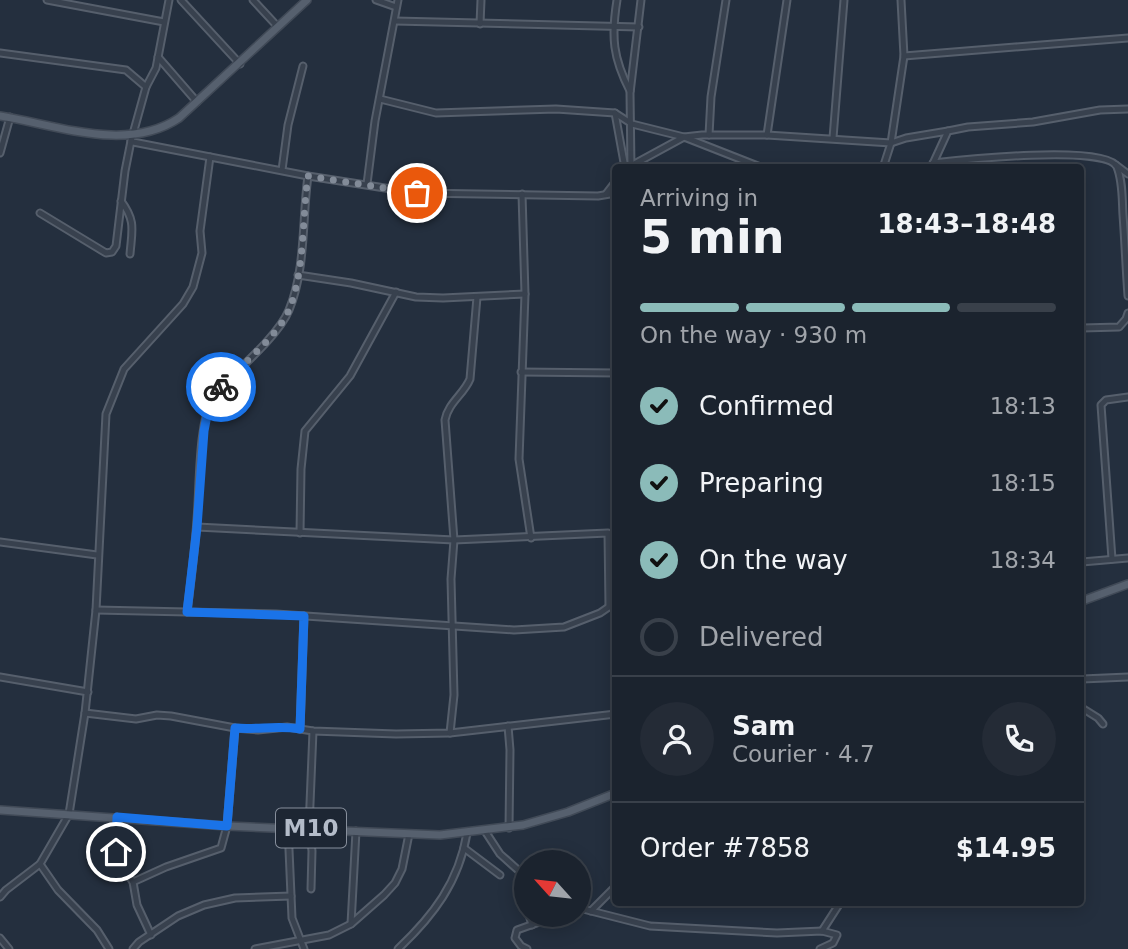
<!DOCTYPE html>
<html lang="en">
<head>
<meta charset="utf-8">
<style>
	:root { --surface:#1b232e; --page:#242b36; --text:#f1f3f6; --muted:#a0a4aa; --line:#39404a; --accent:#8bbbb9 }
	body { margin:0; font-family:"DejaVu Sans",sans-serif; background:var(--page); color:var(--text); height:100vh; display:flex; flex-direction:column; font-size:26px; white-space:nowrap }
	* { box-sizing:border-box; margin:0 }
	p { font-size:23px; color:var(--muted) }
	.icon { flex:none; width:38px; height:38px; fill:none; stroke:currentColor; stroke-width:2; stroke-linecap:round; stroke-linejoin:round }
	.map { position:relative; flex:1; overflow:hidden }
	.panel { position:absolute; left:612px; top:164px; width:472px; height:742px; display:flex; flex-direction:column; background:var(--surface); border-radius:7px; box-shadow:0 4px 18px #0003,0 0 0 2px var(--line) }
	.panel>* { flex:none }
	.needle { width:46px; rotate:297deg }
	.controls { position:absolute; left:514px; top:850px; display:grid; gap:14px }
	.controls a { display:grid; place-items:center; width:77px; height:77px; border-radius:50%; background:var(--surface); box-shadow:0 4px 18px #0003,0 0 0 2px var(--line); font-size:35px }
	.pin { position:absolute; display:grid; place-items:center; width:60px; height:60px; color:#fff; margin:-30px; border:4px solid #fff; border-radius:50%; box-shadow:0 2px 7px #0007 }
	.courier { position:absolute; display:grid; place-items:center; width:70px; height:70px; margin:-35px; border:5px solid #1a73e8; border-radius:50%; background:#fff; color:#222; box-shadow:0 2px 9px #0007 }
	.head em { font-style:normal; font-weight:600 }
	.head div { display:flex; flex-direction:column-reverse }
	.head { display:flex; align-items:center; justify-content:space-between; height:119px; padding:0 28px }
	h1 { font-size:46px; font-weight:600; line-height:52px }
	.bar { display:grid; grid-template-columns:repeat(4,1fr); gap:10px 7px; align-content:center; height:84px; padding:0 28px }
	.bar i { height:9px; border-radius:5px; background:var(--line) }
	.bar .on { background:var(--accent) }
	.bar p { grid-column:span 4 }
	.line { display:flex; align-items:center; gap:18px; padding:0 28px; border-top:2px solid var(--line) }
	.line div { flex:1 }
	.round { display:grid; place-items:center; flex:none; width:74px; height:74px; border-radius:37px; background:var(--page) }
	ol { padding:0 28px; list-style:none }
	li { display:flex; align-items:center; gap:21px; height:77px }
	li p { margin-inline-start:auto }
	li .icon { padding:7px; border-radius:50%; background:var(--accent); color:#111; stroke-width:4 }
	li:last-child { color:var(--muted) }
	li i { width:38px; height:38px; border:4px solid var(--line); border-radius:50% }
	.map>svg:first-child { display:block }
</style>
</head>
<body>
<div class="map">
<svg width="1128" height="949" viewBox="0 0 1128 949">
	<rect width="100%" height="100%" fill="#242f3e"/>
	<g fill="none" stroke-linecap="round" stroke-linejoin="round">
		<defs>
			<g id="minor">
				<polyline points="47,0 164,22"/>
				<polyline points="169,0 156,68 146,87 131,141 133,142 308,176 417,193 598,196 616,193"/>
				<polyline points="181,0 240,64"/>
				<polyline points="253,0 278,27"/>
				<polyline points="376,0 396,7"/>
				<path d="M617 0C611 37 613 58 630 91"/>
				<polyline points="395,21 639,27"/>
				<polyline points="480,24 481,0"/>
				<polyline points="0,53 126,70 146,87"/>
				<polyline points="904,56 1128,38"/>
				<polyline points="158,57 197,102"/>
				<polyline points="380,99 436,113 556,109 615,113 632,124 684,137 702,135 767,135 891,143 906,138 948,131"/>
				<polyline points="615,113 625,168"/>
				<polyline points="709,135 711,97 726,0"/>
				<polyline points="767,135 787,0"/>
				<polyline points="833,138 844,0"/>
				<polyline points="0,153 10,117"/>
				<path d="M933 163C960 160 1107 144 1117 167 1123 182 1122 200 1123 215 1125 242 1126 269 1128 296"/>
				<polyline points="1116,165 1128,174"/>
				<polyline points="627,168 684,137 763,168"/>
				<polyline points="631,168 630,93 641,0"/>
				<polyline points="867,168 884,167"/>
				<polyline points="883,168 891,143 904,56 901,0"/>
				<polyline points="931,168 948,131 968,127 1033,122 1100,110 1128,109"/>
				<polyline points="282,170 288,125 303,66"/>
				<polyline points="367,184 375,121 398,0"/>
				<polyline points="522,194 525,294 519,459 531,538"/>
				<polyline points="606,194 616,181"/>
				<path d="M121 201C136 221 132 230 130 254"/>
				<polyline points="40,213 106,253 112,252 116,246 125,171 131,141"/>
				<polyline points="298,275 351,283 416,297 443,298 525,294"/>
				<polyline points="1082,328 1119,327 1126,319 1128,313"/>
				<polyline points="521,372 616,373"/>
				<polyline points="197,527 454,540 608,533 609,607"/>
				<polyline points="300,533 301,469 305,431 350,376 396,292"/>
				<polyline points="0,542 97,555"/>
				<polyline points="1112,559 1101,405 1106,400 1128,397"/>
				<polyline points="1082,562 1128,558"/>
				<polyline points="96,610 276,614 514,630 564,627 600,613 616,602"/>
				<path d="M187 612C191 581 195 550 197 519 200 484 198 426 213 395 234 373 278 337 289 310 306 269 302 219 308 176"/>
				<polyline points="0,677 88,692"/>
				<polyline points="1082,679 1128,677"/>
				<polyline points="1082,708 1098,718 1103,724"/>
				<polyline points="85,713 136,719 157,715 171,716 235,728 258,730 287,727 313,731 396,734 450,733 616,714"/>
				<polyline points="508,726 510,750 509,828"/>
				<polyline points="300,729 304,616"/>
				<path d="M450 733 454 695 451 579 454 540 445 420C448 403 464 394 470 379L477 297"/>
				<polyline points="117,817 116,852 119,862 133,882 137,905 151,935"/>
				<polyline points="288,827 292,918 304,949"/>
				<polyline points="485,831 500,854 527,878"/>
				<polyline points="464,848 500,875"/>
				<polyline points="527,881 520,891 527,910"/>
				<polyline points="133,882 166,867 221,848 227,826 235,728"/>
				<polyline points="311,889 312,851 309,828 313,731"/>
				<polyline points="0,897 6,890 40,864"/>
				<polyline points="579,908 650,926 777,933 822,931 837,935 833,943 820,949"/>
				<polyline points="591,911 616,886"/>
				<polyline points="529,915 532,925"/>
				<polyline points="351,924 356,831"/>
				<polyline points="822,931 840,903"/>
				<polyline points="0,938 9,949"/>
				<polyline points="109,949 97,930 58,890 40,864 69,814 85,713 96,610 106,414 124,369 183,304 193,287 202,253 200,231 210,157"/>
				<polyline points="133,949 139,942 178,916 204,905 235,898 291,896"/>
				<polyline points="255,949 329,935 351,924 384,895 395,883 402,869 409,834"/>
				<path d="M398 949C433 916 459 882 467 833"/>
				<polyline points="527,949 521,946 515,938 517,930 559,915"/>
			</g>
			<g id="major">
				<path d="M0 116C57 125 127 153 179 118L307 0"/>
				<polyline points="1082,601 1128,584"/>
				<polyline points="0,810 227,826 440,835 523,825 568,812 616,793"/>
			</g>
		</defs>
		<use href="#minor" stroke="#565f6c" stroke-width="9"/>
		<use href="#major" stroke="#414a57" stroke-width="10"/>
		<use href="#minor" stroke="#38414e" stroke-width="5"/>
		<use href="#major" stroke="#56606e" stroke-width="7"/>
	</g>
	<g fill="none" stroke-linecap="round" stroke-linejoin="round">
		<path stroke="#828b98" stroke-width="7" stroke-dasharray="0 12.6" d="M221 387C241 365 277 337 289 310 305 271 302 218 308 176L417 193"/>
		<path stroke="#1a73e8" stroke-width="9" d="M116 852 117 817 227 826 235 728C257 730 279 725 300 729L304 616 187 612 197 527 204 431 209 405 221 387"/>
	</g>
	<g text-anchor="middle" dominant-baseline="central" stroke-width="6" stroke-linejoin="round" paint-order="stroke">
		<rect fill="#1d2633" stroke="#878f9c" stroke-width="2" x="276" y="808.5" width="70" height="39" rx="5"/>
		<g font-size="23" font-weight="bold" fill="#b4bcc9">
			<text x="311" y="828">M10</text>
		</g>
	</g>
</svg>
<div class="controls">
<a><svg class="needle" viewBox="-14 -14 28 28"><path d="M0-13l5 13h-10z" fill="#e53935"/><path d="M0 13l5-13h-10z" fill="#a0a4aa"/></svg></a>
</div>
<div class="pin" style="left:417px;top:193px;background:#ea580c"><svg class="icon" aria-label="bag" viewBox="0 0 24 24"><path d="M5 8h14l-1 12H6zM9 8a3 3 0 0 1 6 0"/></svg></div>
<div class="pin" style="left:116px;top:852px;background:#1f2937"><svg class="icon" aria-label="home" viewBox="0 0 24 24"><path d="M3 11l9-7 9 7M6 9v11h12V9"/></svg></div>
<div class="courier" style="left:221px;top:387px"><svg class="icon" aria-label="bike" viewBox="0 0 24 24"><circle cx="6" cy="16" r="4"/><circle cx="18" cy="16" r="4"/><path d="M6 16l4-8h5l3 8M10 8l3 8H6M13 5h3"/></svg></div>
<section class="panel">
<div class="head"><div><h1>5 min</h1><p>Arriving in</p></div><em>18:43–18:48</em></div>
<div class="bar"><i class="on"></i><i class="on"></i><i class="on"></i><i></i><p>On the way · 930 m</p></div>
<ol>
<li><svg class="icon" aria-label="check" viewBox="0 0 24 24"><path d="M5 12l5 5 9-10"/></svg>Confirmed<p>18:13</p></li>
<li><svg class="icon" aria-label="check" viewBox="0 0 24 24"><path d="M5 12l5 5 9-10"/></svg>Preparing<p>18:15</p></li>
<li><svg class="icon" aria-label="check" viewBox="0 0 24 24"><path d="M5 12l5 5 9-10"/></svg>On the way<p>18:34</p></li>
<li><i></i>Delivered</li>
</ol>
<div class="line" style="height:126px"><a class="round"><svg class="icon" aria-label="person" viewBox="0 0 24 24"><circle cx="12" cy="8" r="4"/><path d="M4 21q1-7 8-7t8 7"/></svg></a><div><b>Sam</b><p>Courier · 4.7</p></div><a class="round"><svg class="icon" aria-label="phone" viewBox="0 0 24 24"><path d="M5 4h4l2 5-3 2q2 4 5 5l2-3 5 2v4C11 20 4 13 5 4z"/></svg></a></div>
<div class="line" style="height:91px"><div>Order #7858</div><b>$14.95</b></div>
</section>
</div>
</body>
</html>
